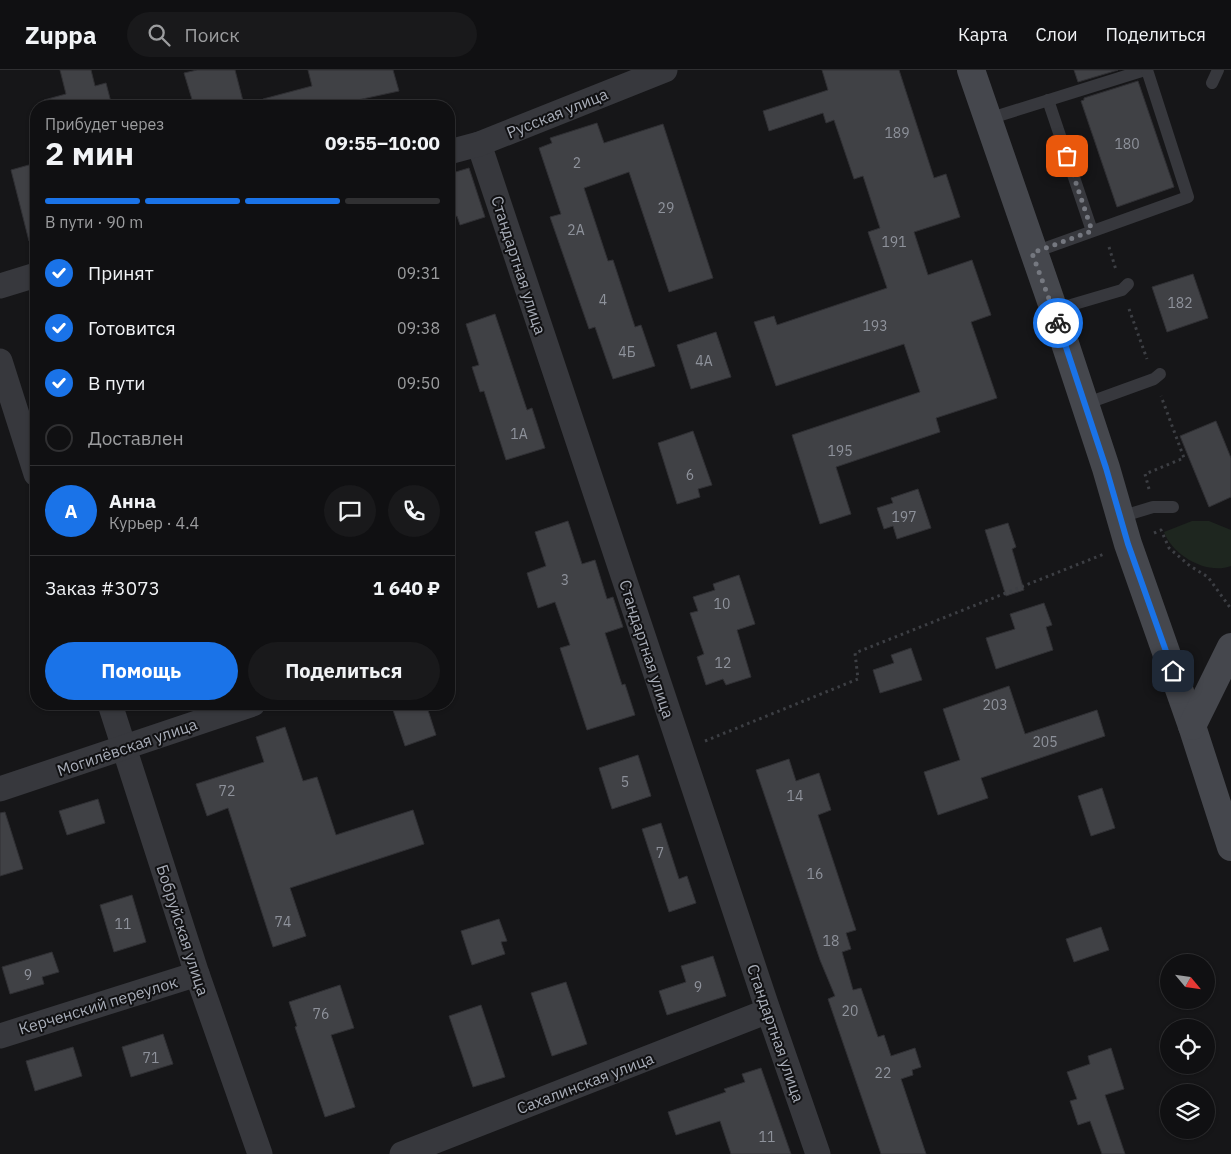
<!DOCTYPE html>
<html lang="ru">
<head>
<meta charset="utf-8">
<style>
	:root { --surface:#101012; --page:#19191b; --text:#f1f3f6; --muted:#9c9d9f; --line:#303032; --accent:#1a73e8 }
	body { margin:0; font-family:"IBM Plex Sans",sans-serif; background:var(--page); color:var(--text); height:100vh; display:flex; flex-direction:column; font-size:19px; white-space:nowrap }
	* { box-sizing:border-box; margin:0 }
	p { font-size:16px; color:var(--muted) }
	.icon { flex:none; width:28px; height:28px; fill:none; stroke:currentColor; stroke-width:2; stroke-linecap:round; stroke-linejoin:round }
	.map { position:relative; flex:1; overflow:hidden }
	.panel { position:absolute; left:30px; top:30px; width:425px; height:610px; display:flex; flex-direction:column; background:var(--surface); border-radius:20px; box-shadow:0 1px 4px #0004,0 0 0 1px var(--line) }
	.panel>* { flex:none }
	.needle { width:32px; rotate:119deg }
	.fabs { position:absolute; left:1160px; top:884px; display:grid; gap:10px }
	.fabs a { display:grid; place-items:center; width:55px; height:55px; border-radius:50%; background:var(--surface); box-shadow:0 1px 4px #0004,0 0 0 1px var(--line); font-size:25px }
	.pin { position:absolute; display:grid; place-items:center; width:42px; height:42px; color:#fff; margin:-21px; border-radius:10px; box-shadow:0 2px 8px #0006 }
	.courier { position:absolute; display:grid; place-items:center; width:50px; height:50px; margin:-25px; border:4px solid #1a73e8; border-radius:50%; background:#fff; color:#222; box-shadow:0 1px 6px #0007 }
	.summary em { font-style:normal; font-weight:700 }
	.summary div { display:flex; flex-direction:column-reverse }
	.summary { display:flex; align-items:center; justify-content:space-between; height:85px; padding:0 15px }
	h1 { font-size:32px; font-weight:700; line-height:38px }
	.bar { display:grid; grid-template-columns:repeat(4,1fr); gap:8px 5px; align-content:center; height:60px; padding:0 15px }
	.bar i { height:6px; border-radius:4px; background:var(--line) }
	.bar .on { background:var(--accent) }
	.bar p { grid-column:span 4 }
	.line { display:flex; align-items:center; gap:12px; padding:0 15px; border-top:1px solid var(--line) }
	.line div { flex:1 }
	.round { display:grid; place-items:center; flex:none; width:52px; height:52px; border-radius:26px; background:var(--page) }
	ol { padding:0 15px; list-style:none }
	li { display:flex; align-items:center; gap:15px; height:55px }
	li p { margin-inline-start:auto }
	li .icon { padding:5px; border-radius:50%; background:var(--accent); color:#fff; stroke-width:4 }
	li:last-child { color:var(--muted) }
	li i { width:28px; height:28px; border:2px solid var(--line); border-radius:50% }
	.primary-button { display:flex; gap:10px; margin-top:auto; padding:10px 15px }
	.primary-button a { flex:1; height:58px; border-radius:30px; background:var(--accent); color:#fff; font-size:20px; font-weight:700; line-height:58px; text-align:center }
	.primary-button a+a { background:var(--page); color:var(--text) }
	header { display:flex; align-items:center; gap:30px; box-sizing:border-box; height:70px; padding:0 25px; background:var(--surface); border-bottom:1px solid var(--line) }
	header strong { font-size:24px }
	nav { display:flex; gap:28px; margin-inline-start:auto; font-size:18px }
	.search { width:350px; height:45px; background:var(--page); display:flex; align-items:center; gap:12px; box-sizing:border-box; padding:0 18px; border-radius:28px; color:var(--muted); font-size:19px }
	.map>svg:first-child { display:block }
</style>
</head>
<body>
<header>
<strong>Zuppa</strong>
<div class="search"><svg class="icon" aria-label="search" viewBox="0 0 24 24"><circle cx="10" cy="10" r="6"/><path d="M15 15l6 6"/></svg>Поиск</div>
<nav><a>Карта</a><a>Слои</a><a>Поделиться</a></nav>
</header>
<div class="map">
<svg width="1231" height="1084" viewBox="0 0 1231 1084">
	<rect width="100%" height="100%" fill="#161618"/>
	<path fill="#1e261f" d="M1192 451H1209L1231 460V496C1207 505 1173 486 1164 462Z"/>
	<g fill="#404145" stroke="#303034">
		<polygon points="60,0 91,0 95,16 106,13 112,36 45,36 44,30 66,24"/>
		<polygon points="197,0 235,0 243,31 222,36 194,36 184,3"/>
		<polygon points="308,0 393,0 399,21 330,36 264,36 263,29 312,16"/>
		<polygon points="822,0 899,0 934,108 946,104 960,147 914,162 928,205 972,190 991,245 971,252 997,328 936,348 940,362 836,397 851,444 820,454 792,365 920,322 904,274 776,316 754,252 774,246 777,255 887,218 868,162 880,158 863,106 854,109 834,50 826,53 823,43 769,61 763,41 828,20"/>
		<polygon points="1074,0 1118,0 1078,12"/>
		<polygon points="1138,11 1174,117 1117,137 1081,31 1084,30 1084,28"/>
		<polygon points="597,53 604,73 663,54 713,208 669,222 629,102 584,118 608,191 613,190 635,257 641,255 655,296 613,309 595,257 589,259 550,147 561,144 539,78 552,73 550,68"/>
		<polygon points="36,93 36,170 29,171 11,100"/>
		<polygon points="469,98 485,147 460,155 457,146 449,149 449,104"/>
		<polygon points="1193,204 1208,248 1167,262 1152,217"/>
		<polygon points="495,244 527,340 532,338 545,378 506,390 484,321 480,322 472,297 479,295 466,254"/>
		<polygon points="716,262 731,307 691,319 677,275"/>
		<polygon points="1216,351 1231,388 1231,427 1209,437 1180,366"/>
		<polygon points="693,361 712,415 698,419 700,427 677,434 658,373"/>
		<polygon points="918,419 931,458 897,469 893,456 884,459 877,438 893,433 891,428"/>
		<polygon points="568,451 582,494 595,490 607,529 613,527 623,557 605,563 622,615 625,614 635,645 587,660 560,578 570,575 555,532 538,538 527,503 546,496 535,462"/>
		<polygon points="1008,453 1016,477 1012,479 1024,520 1006,526 985,460"/>
		<polygon points="739,505 755,554 737,560 751,607 726,615 723,609 706,615 697,587 704,584 690,543 698,541 693,527 715,520 713,514"/>
		<polygon points="1044,533 1052,555 1046,557 1053,580 996,599 986,568 1015,559 1010,544"/>
		<polygon points="911,578 922,610 880,623 873,600 894,593 891,585"/>
		<polygon points="1009,616 1025,664 1097,640 1105,666 981,708 988,728 938,745 924,702 960,690 943,639"/>
		<polygon points="391,634 426,634 436,665 405,676"/>
		<polygon points="285,657 303,711 317,707 336,765 413,740 424,774 290,818 306,866 273,877 228,738 207,746 196,714 264,692 256,667"/>
		<polygon points="638,685 651,726 612,739 599,698"/>
		<polygon points="789,689 796,711 819,703 831,740 818,745 856,860 846,863 851,879 842,882 853,920 861,918 878,967 884,965 891,986 915,978 921,997 912,1000 913,1005 901,1009 926,1084 881,1084 828,929 835,926 820,890 756,700"/>
		<polygon points="1102,718 1115,758 1091,766 1078,726"/>
		<polygon points="98,729 105,753 67,765 59,741"/>
		<polygon points="5,742 23,799 0,806 0,743"/>
		<polygon points="661,753 679,809 687,806 696,833 669,842 642,759"/>
		<polygon points="132,825 146,872 114,882 100,835"/>
		<polygon points="499,849 507,871 501,872 505,884 472,895 461,861"/>
		<polygon points="1101,857 1109,880 1074,892 1066,869"/>
		<polygon points="52,882 59,902 42,907 44,914 10,924 2,897"/>
		<polygon points="713,886 726,926 667,945 659,921 686,912 681,896"/>
		<polygon points="566,912 587,974 552,986 531,923"/>
		<polygon points="340,915 354,958 331,965 355,1037 325,1047 295,957 297,956 289,932"/>
		<polygon points="481,935 505,1007 473,1017 449,946"/>
		<polygon points="163,964 173,994 131,1007 122,977"/>
		<polygon points="73,977 82,1006 35,1021 26,991"/>
		<polygon points="1111,978 1124,1019 1105,1025 1125,1084 1102,1084 1090,1051 1078,1055 1070,1031 1077,1029 1067,1002 1090,994 1088,986"/>
		<polygon points="761,998 791,1084 731,1084 720,1051 676,1065 668,1042 726,1022 724,1019 745,1012 742,1004"/>
	</g>
	<g fill="none" stroke-linecap="round" stroke-linejoin="round">
		<g stroke="#3d3f44" stroke-width="3" stroke-dasharray="2.5 4" stroke-linecap="butt">
			<polyline points="1109,177 1116,200"/>
			<polyline points="1129,239 1147,289"/>
			<polyline points="1149,419 1145,404 1184,388 1161,326"/>
			<polyline points="1154,463 1161,460 1169,478 1190,496 1208,507 1231,539"/>
			<polyline points="705,671 858,609 855,583 1104,484"/>
		</g>
		<g stroke="#37383d" stroke-width="12">
			<polyline points="1212,13 1218,0"/>
			<polyline points="1048,30 1092,161"/>
			<polyline points="988,49 1145,0"/>
			<polyline points="1032,183 1188,127 1147,0"/>
			<polyline points="1054,240 1122,220 1128,214"/>
			<polyline points="1085,334 1154,309 1160,304"/>
			<polyline points="1120,447 1153,437 1173,437"/>
		</g>
		<g stroke="#37383d" stroke-width="25">
			<polyline points="479,74 766,934 818,1084"/>
			<polyline points="449,82 479,74 665,0"/>
			<polyline points="0,216 36,205"/>
			<polyline points="0,291 36,404"/>
			<polyline points="110,634 197,904 260,1084"/>
			<polyline points="0,719 253,634"/>
			<polyline points="0,966 197,904"/>
			<polyline points="402,1084 768,941"/>
		</g>
		<g stroke="#45474d" stroke-width="28">
			<polyline points="971,0 1054,240 1106,398 1128,474 1192,656 1231,777"/>
			<polyline points="1192,656 1231,577"/>
		</g>
	</g>
	<g fill="none" stroke-linecap="round" stroke-linejoin="round">
		<polyline stroke="#757880" stroke-width="5" stroke-dasharray="0 9" points="1058,253 1032,183 1092,161 1067,86"/>
		<polyline stroke="#1a73e8" stroke-width="6" points="1058,253 1106,398 1128,474 1173,601"/>
	</g>
	<g text-anchor="middle" dominant-baseline="central" stroke-width="4" stroke-linejoin="round" paint-order="stroke">
		<g font-size="14" fill="#8e929b">
			<text x="897" y="63">189</text>
			<text x="1127" y="74">180</text>
			<text x="577" y="93">2</text>
			<text x="666" y="138">29</text>
			<text x="576" y="160">2А</text>
			<text x="894" y="172">191</text>
			<text x="603" y="230">4</text>
			<text x="1180" y="233">182</text>
			<text x="875" y="256">193</text>
			<text x="627" y="282">4Б</text>
			<text x="704" y="291">4А</text>
			<text x="519" y="364">1А</text>
			<text x="840" y="381">195</text>
			<text x="690" y="405">6</text>
			<text x="904" y="447">197</text>
			<text x="565" y="510">3</text>
			<text x="722" y="534">10</text>
			<text x="723" y="593">12</text>
			<text x="995" y="635">203</text>
			<text x="1045" y="672">205</text>
			<text x="625" y="712">5</text>
			<text x="227" y="721">72</text>
			<text x="795" y="726">14</text>
			<text x="660" y="783">7</text>
			<text x="815" y="804">16</text>
			<text x="283" y="852">74</text>
			<text x="123" y="854">11</text>
			<text x="831" y="871">18</text>
			<text x="28" y="905">9</text>
			<text x="698" y="917">9</text>
			<text x="850" y="941">20</text>
			<text x="321" y="944">76</text>
			<text x="151" y="988">71</text>
			<text x="883" y="1003">22</text>
			<text x="767" y="1067">11</text>
		</g>
		<g font-size="16" fill="#a8adb8" stroke="#111113">
			<text transform="translate(557 43) rotate(-22)">Русская улица</text>
			<text transform="translate(519 195) rotate(72)">Стандартная улица</text>
			<text transform="translate(647 579) rotate(72)">Стандартная улица</text>
			<text transform="translate(127 677) rotate(-19)">Могилёвская улица</text>
			<text transform="translate(183 860) rotate(72)">Бобруйская улица</text>
			<text transform="translate(98 935) rotate(-17)">Керченский переулок</text>
			<text transform="translate(776 963) rotate(71)">Стандартная улица</text>
			<text transform="translate(585 1013) rotate(-21)">Сахалинская улица</text>
		</g>
	</g>
</svg>
<div class="fabs">
<a><svg class="needle" viewBox="-14 -14 28 28"><path d="M0-13l5 13h-10z" fill="#e53935"/><path d="M0 13l5-13h-10z" fill="#9c9d9f"/></svg></a>
<a><svg class="icon" aria-label="locate" viewBox="0 0 24 24"><circle cx="12" cy="12" r="6"/><path d="M12 2v4M12 18v4M2 12h4M18 12h4"/></svg></a>
<a><svg class="icon" aria-label="layers" viewBox="0 0 24 24"><path d="M12 4l9 5-9 5-9-5zM3 14l9 5 9-5"/></svg></a>
</div>
<div class="pin" style="left:1067px;top:86px;background:#ea580c"><svg class="icon" aria-label="bag" viewBox="0 0 24 24"><path d="M5 8h14l-1 12H6zM9 8a3 3 0 0 1 6 0"/></svg></div>
<div class="pin" style="left:1173px;top:601px;background:#1f2937"><svg class="icon" aria-label="home" viewBox="0 0 24 24"><path d="M3 11l9-7 9 7M6 9v11h12V9"/></svg></div>
<div class="courier" style="left:1058px;top:253px"><svg class="icon" aria-label="bike" viewBox="0 0 24 24"><circle cx="6" cy="16" r="4"/><circle cx="18" cy="16" r="4"/><path d="M6 16l4-8h5l3 8M10 8l3 8H6M13 5h3"/></svg></div>
<section class="panel">
<div class="summary"><div><h1>2 мин</h1><p>Прибудет через</p></div><em>09:55–10:00</em></div>
<div class="bar"><i class="on"></i><i class="on"></i><i class="on"></i><i></i><p>В пути · 90 m</p></div>
<ol>
<li><svg class="icon" aria-label="check" viewBox="0 0 24 24"><path d="M5 12l5 5 9-10"/></svg>Принят<p>09:31</p></li>
<li><svg class="icon" aria-label="check" viewBox="0 0 24 24"><path d="M5 12l5 5 9-10"/></svg>Готовится<p>09:38</p></li>
<li><svg class="icon" aria-label="check" viewBox="0 0 24 24"><path d="M5 12l5 5 9-10"/></svg>В пути<p>09:50</p></li>
<li><i></i>Доставлен</li>
</ol>
<div class="line" style="height:90px"><b class="round" style="background:var(--accent);color:#fff">А</b><div><b>Анна</b><p>Курьер · 4.4</p></div><a class="round"><svg class="icon" aria-label="chat" viewBox="0 0 24 24"><path d="M4 5h16v11H9l-5 4z"/></svg></a><a class="round"><svg class="icon" aria-label="phone" viewBox="0 0 24 24"><path d="M5 4h4l2 5-3 2q2 4 5 5l2-3 5 2v4C11 20 4 13 5 4z"/></svg></a></div>
<div class="line" style="height:65px"><div>Заказ #3073</div><b>1 640 ₽</b></div>
<div class="primary-button"><a>Помощь</a><a>Поделиться</a></div>
</section>
</div>
</body>
</html>
